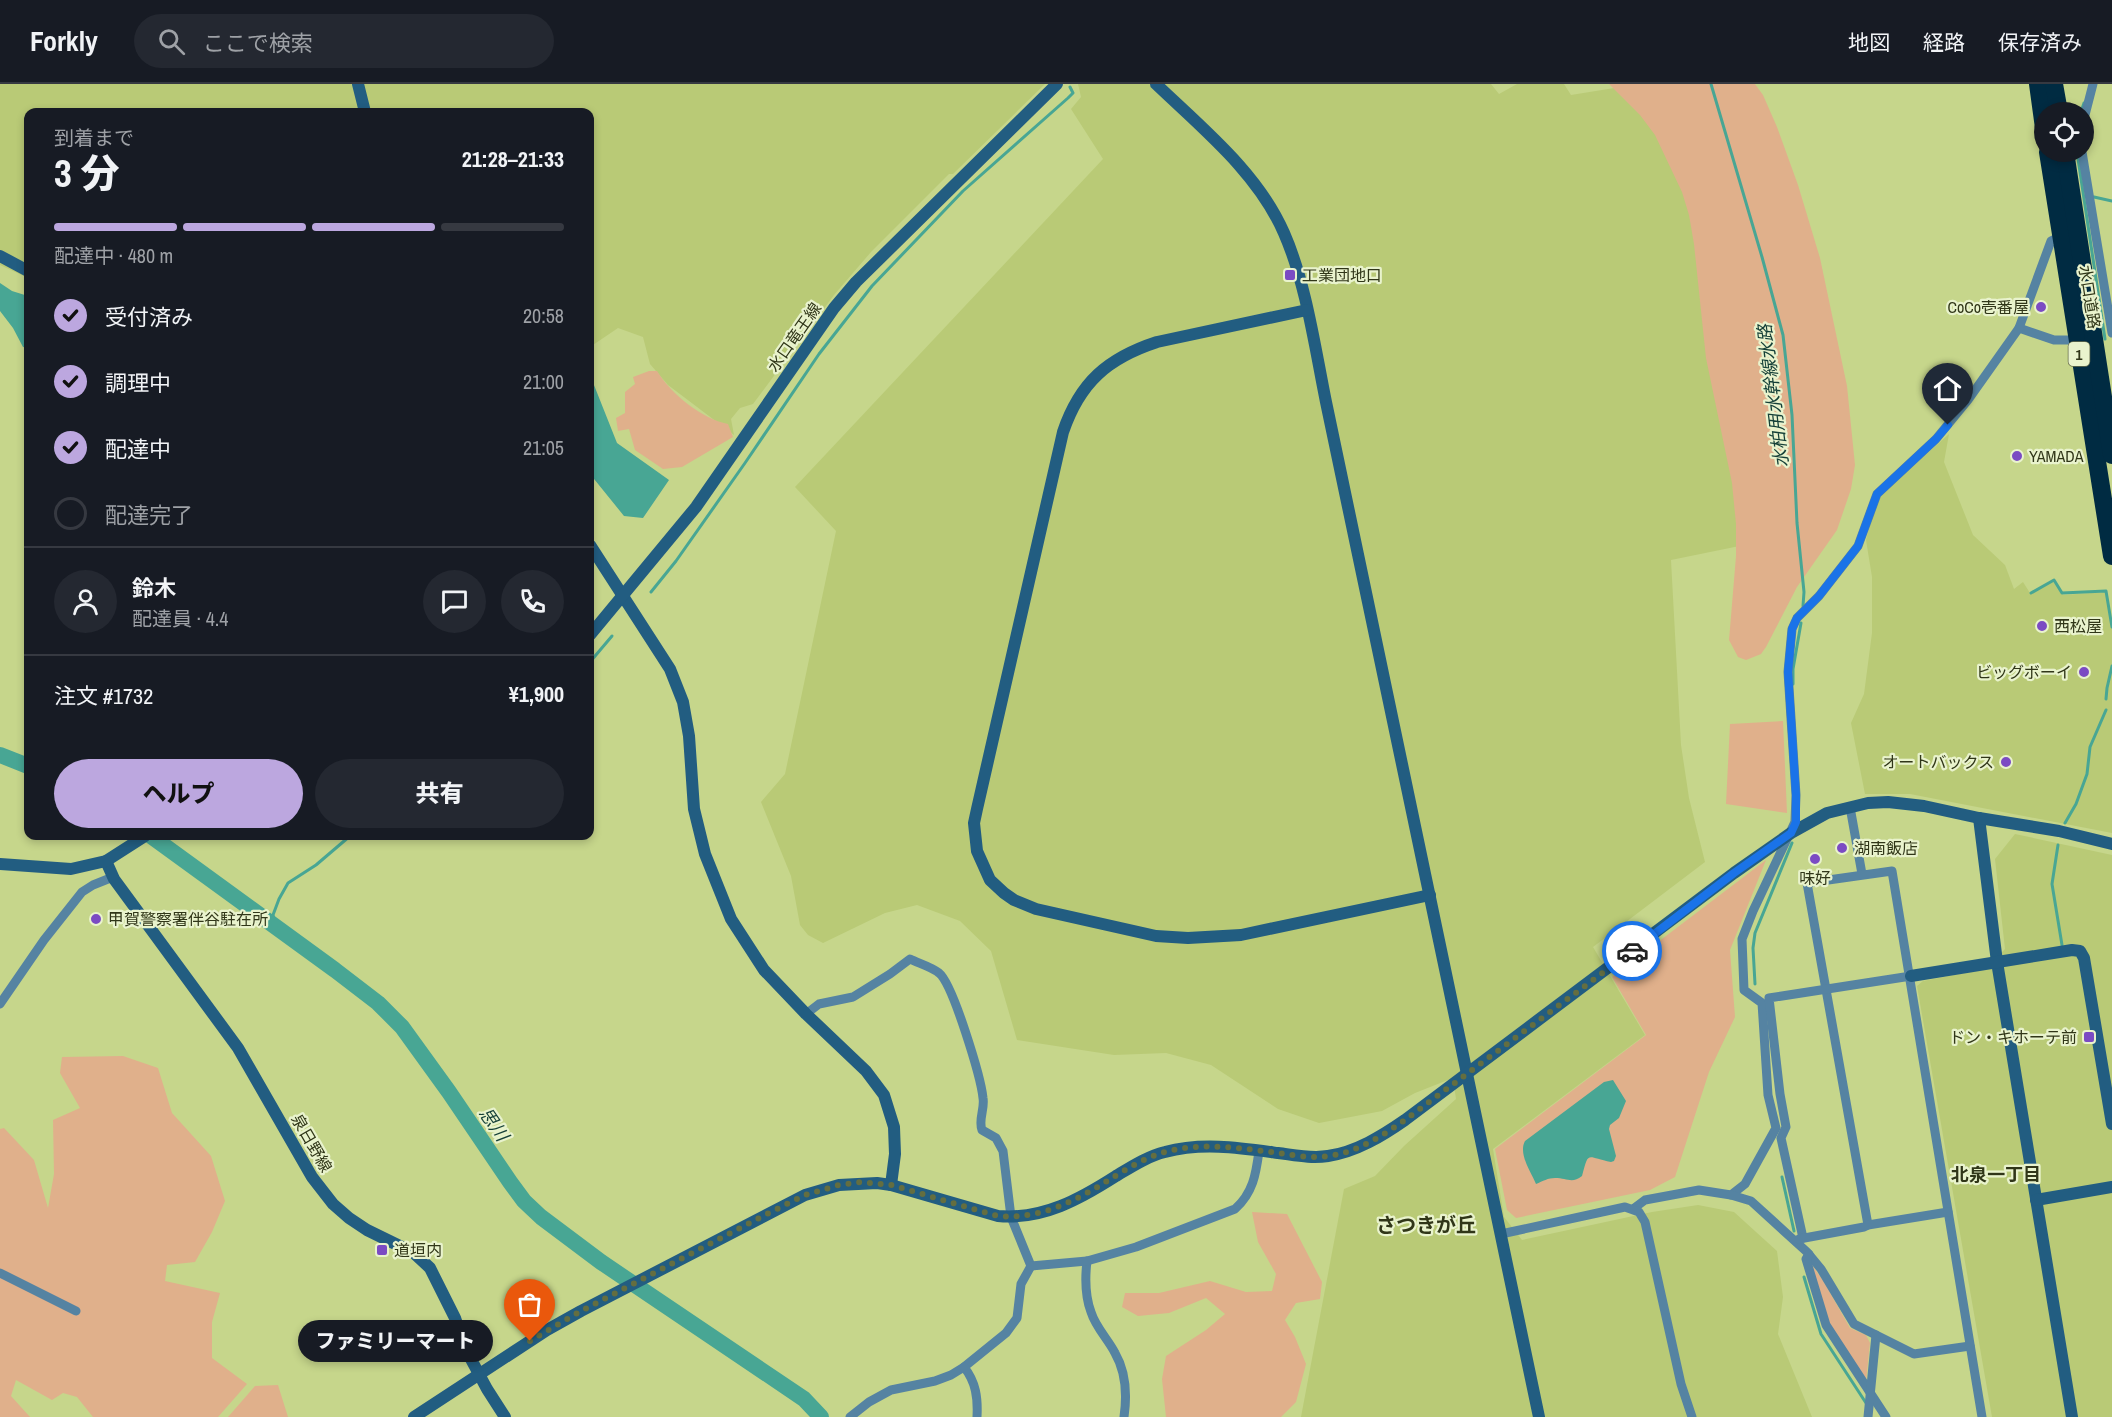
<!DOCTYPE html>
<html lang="ja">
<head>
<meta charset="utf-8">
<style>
	:root { --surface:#171b24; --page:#242831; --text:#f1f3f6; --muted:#9ea1a6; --line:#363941; --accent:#bca7df }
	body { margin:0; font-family:"Archivo Narrow","Noto Sans JP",sans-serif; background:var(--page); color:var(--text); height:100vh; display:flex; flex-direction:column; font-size:22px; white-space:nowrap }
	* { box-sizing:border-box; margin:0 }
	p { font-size:20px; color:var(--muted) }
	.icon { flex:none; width:33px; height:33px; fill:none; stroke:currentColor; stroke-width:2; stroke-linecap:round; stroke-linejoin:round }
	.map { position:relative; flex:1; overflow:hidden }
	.drawer { position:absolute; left:24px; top:24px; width:570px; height:732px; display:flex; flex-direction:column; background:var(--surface); border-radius:12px; box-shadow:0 3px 9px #0003 }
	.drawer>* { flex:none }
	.controls { position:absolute; left:2034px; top:18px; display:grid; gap:12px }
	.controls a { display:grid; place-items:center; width:60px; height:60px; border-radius:50%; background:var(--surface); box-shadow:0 3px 9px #0003; font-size:30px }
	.pin { position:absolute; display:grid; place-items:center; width:51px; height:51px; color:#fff; margin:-62px -26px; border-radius:50% 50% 50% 0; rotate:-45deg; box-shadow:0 0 6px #0007 }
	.pin .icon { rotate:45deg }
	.courier { position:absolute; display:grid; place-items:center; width:60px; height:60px; margin:-30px; border:4px solid #1a73e8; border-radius:50%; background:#fff; color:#222; box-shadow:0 2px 8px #0007 }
	.bubble { position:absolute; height:42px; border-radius:21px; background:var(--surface); box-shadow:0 3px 9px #0003; font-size:20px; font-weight:800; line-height:42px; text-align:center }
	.head em { font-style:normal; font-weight:800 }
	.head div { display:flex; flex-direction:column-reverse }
	.head { display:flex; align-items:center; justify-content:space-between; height:102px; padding:0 30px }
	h1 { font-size:39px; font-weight:800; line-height:45px }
	.bar { display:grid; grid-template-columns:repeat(4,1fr); gap:9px 6px; align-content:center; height:72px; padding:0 30px }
	.bar i { height:8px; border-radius:4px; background:var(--line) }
	.bar .selected { background:var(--accent) }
	.bar p { grid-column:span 4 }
	.line { display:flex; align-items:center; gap:15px; padding:0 30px; border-top:2px solid var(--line) }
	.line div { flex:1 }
	.round { display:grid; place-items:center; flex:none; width:63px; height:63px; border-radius:32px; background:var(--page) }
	ol { padding:0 30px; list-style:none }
	li { display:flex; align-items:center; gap:18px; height:66px }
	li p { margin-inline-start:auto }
	li .icon { padding:6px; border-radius:50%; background:var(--accent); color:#111; stroke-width:4 }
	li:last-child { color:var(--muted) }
	li i { width:33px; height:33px; border:3px solid var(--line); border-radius:50% }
	.primary-button { display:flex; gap:12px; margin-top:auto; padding:12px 30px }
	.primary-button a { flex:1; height:69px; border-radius:36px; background:var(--accent); color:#111; font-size:24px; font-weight:800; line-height:69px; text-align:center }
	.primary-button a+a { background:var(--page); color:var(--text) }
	header { display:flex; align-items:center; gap:36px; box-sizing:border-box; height:84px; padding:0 30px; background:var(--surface); border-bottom:2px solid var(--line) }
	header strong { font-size:28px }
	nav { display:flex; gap:33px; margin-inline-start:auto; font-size:21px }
	.search { width:420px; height:54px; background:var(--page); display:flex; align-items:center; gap:15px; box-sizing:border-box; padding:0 21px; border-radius:33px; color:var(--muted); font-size:22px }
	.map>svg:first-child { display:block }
</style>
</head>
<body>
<header>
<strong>Forkly</strong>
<div class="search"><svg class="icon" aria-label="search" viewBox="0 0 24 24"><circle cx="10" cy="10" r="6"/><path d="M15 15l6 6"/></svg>ここで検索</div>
<nav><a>地図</a><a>経路</a><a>保存済み</a></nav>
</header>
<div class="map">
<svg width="2112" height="1333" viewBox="0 0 2112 1333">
	<rect width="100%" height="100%" fill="#c6d68b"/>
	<g fill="#b9ca76">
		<polygon points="0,0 1045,0 953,90 949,90 871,168 834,211 753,320 740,324 731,335 734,351 668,301 650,280 643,253 618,244 590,263 590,28 28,28 28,194 0,181"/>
		<polygon points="1078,0 1491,0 1499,10 1517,0 1564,0 1571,11 1639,0 1670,0 1759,458 1671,476 1681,661 1689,714 1705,778 1593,863 1645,951 1493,1065 1504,1133 1522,1156 1652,1128 1698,1121 1734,1128 1777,1167 1783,1213 1778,1250 1812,1333 1301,1333 1344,1105 1375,1092 1404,1062 1456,1015 1453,994 1415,1009 1382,1027 1319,1039 1278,1025 1211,981 1166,969 1114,971 1017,956 991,867 960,837 917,821 885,829 823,859 808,851 800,841 791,792 761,718 785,690 836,447 795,403 1103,75 1071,25 1081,13"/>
		<polygon points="1949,350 1944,378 1973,451 2005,481 2014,505 2023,498 2030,509 2054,496 2063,511 2106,508 2112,542 2112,749 1910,710 1865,710 1851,639 1864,610 1872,549 1872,493 1866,456 1873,429 1882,410"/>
		<polygon points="2015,750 2112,771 2112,1333 1992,1333 1917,902 1923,897 1986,885 2005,865 1995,775"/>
	</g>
	<g fill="#e0b08b">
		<polygon points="1609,0 1755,0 1763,11 1777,43 1798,101 1820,174 1847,302 1855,381 1851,405 1837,446 1797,503 1766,563 1761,570 1746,576 1738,573 1729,556 1736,472 1736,440 1732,399 1706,274 1694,160 1689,131 1682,108 1655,51 1640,31"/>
		<path d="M649 287H657C671 310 702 335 728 340L733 353 682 383 663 385 635 366 629 345 618 347 616 334 625 329V308L635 300 633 293Z"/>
		<polygon points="1783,637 1787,729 1726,720 1730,640"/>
		<polygon points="1766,776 1730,866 1735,933 1709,988 1675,1093 1650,1106 1516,1134 1507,1126 1495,1065 1646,951 1612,893"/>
		<polygon points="123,972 158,984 172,1029 211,1072 225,1117 212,1148 195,1178 167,1181 165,1197 220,1209 212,1238 212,1274 247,1300 218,1333 93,1333 77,1313 63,1309 52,1316 16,1296 11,1312 30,1333 0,1333 0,1045 4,1044 34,1076 48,1124 54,1090 53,1036 80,1024 60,989 62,973"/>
		<polygon points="1252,1128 1287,1130 1322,1198 1320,1215 1296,1219 1285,1236 1295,1253 1306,1280 1296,1318 1281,1333 1166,1333 1162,1295 1166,1272 1206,1246 1225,1230 1206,1214 1169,1229 1138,1232 1122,1223 1125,1209 1159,1209 1210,1197 1246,1208 1272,1207 1276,1190 1258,1158"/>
		<polygon points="1810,1178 1824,1198 1850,1244 1866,1251 1870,1259 1866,1298 1826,1235"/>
		<polygon points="278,1301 288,1333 228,1333 255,1302"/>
	</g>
	<g fill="#48a694">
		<polygon points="0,199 12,207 28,212 28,264 23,263 13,244 0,227"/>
		<polygon points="590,291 617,359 669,396 643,434 624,432 590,390"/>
		<path d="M1613 996 1626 1017 1619 1034 1610 1041 1609 1045 1616 1072 1614 1077 1611 1078C1586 1073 1589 1066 1582 1092 1572 1100 1567 1094 1555 1094 1548 1094 1543 1097 1536 1100 1531 1088 1518 1070 1525 1057L1604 998Z"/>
	</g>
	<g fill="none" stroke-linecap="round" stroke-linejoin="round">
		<g stroke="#48a694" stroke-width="3">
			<polyline points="1711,0 1762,173 1783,251 1792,331 1797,439 1804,508 1803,522"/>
			<polyline points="2081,28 2084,19"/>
			<polyline points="2077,68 2105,255"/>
			<polyline points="2094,113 2112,117"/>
			<polyline points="651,508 676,477 745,379 819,270 872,202 963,107 1068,14 1073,9 1070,3"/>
			<polyline points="2031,509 2054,496 2062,509 2106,507 2112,543"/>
			<polyline points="590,578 612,552"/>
			<polyline points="1793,600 1793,585 1801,539"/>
			<polyline points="2106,615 2107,604 2112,582"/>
			<polyline points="2065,739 2076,720 2087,690 2090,663 2106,626"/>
			<polyline points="2058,761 2052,800 2062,861"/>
			<polyline points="277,845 273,831 279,815 288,799 316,781 350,752"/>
			<polyline points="1755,900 1753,864 1755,849 1792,759"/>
			<polyline points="1782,1093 1794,1147"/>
			<polyline points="1804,1193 1821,1250 1866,1319"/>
		</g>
		<g stroke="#48a694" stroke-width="16">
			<polyline points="0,671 28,682"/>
			<polyline points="151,752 335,886 378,919 402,943 449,1008 510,1098 524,1117 541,1133 601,1178 804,1315 821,1333"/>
		</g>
		<g stroke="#5583a2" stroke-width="9">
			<polyline points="2084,35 2093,0"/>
			<polyline points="2082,68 2112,249"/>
			<polyline points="2019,244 2054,256 2077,256 2080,258"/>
			<polyline points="1850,723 1862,790"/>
			<polyline points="0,920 44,856 82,808 93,801 113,793"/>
			<path d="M806 930 819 920 853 913 890 890 910 875C918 879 932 883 939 889 953 900 981 994 983 1014 985 1025 978 1036 982 1046L996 1054 1003 1067 1011 1133 1031 1182 1021 1200 1017 1234 1006 1249 964 1283 951 1291 935 1297 891 1306 869 1318 850 1333"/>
			<polyline points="1731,1111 1745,1100 1776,1044 1768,1011 1762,919 1744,906 1742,855 1753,827 1795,738 1796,711 1788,588 1792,545 1797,534 1819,512 1858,462 1877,410 1936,355 1968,316 2019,244 2051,157 2061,152"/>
			<polyline points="1633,1125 1645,1116 1699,1106 1731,1111 1751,1117 1807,1168 1821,1185 1854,1240 1914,1270 1970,1262"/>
			<polyline points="1868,1141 1807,799 1892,787 1982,1333"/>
			<polyline points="1501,1150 1625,1123 1639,1128 1645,1138 1681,1300 1692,1333"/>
			<polyline points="1803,1154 1781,1054 1786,1043 1780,1010 1769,914 1911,892"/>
			<polyline points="1799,1155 1864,1143 1868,1141 1948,1128"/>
			<polyline points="1809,1170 1806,1175 1826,1241 1886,1333"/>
			<path d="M1087 1177C1085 1194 1085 1212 1091 1228 1096 1244 1108 1255 1115 1269 1126 1288 1127 1312 1124 1333"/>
			<path d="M1031 1182 1087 1177 1136 1163 1235 1125C1253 1109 1256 1090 1259 1067"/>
			<polyline points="0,1189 76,1227"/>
			<path d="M964 1283C976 1298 978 1314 977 1333"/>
			<polyline points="1868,1333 1876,1251"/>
		</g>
		<g stroke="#225d81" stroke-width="12">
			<polyline points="358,0 365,28"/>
			<path d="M1156 0C1203 45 1258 89 1284 149 1306 199 1315 264 1326 318L1539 1333"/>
			<polyline points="0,172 28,187"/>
			<path d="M1307 226 1157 258C1108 274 1080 298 1063 348L977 725 974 739 977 767 990 796 1004 809 1014 816 1036 825 1156 852 1188 854 1241 851 1430 811"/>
			<polyline points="590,461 670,585 683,618 689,652 694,725 705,770 731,835 764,886 806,930 866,987 884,1011 894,1043 895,1070 891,1101"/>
			<polyline points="590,551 696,423 834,224 856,198 1057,0"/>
			<polyline points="1979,734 1997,878 2072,1333"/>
			<polyline points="106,777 114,795 238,964 312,1093 333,1120 349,1134 367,1146 414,1169 430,1184 455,1234 465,1264 487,1305 505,1333"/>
			<polyline points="0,780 71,785 106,777 145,752"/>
			<polyline points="1911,892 2072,866 2080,867 2084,874 2112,1040"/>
			<polyline points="2036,1116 2112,1103"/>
			<path d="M414 1333 547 1246 581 1227 805 1111 839 1101 877 1099 891 1101 998 1132C1043 1136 1080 1115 1116 1092 1131 1083 1148 1072 1165 1068 1202 1058 1241 1064 1278 1069 1294 1071 1311 1075 1328 1072 1356 1068 1382 1052 1405 1036L1734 789 1791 749 1827 729 1868 719 1888 718 1924 722 1979 734 2059 747 2112 760"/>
		</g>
		<g stroke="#002b42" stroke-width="18">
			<polyline points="2038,0 2044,44"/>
			<polyline points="2054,0 2059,28"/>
			<polyline points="2048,68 2112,472"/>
			<polyline points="2065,68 2112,371"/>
		</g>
	</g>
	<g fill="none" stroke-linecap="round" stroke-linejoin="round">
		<path stroke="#646e40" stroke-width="6" stroke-dasharray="0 10.8" d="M530 1257 581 1227 767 1130 805 1111 839 1101 861 1098 891 1101 998 1132C1041 1136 1077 1116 1112 1094 1128 1084 1147 1073 1165 1068 1202 1058 1241 1064 1278 1069 1294 1071 1311 1075 1328 1072 1356 1069 1382 1052 1405 1036L1632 867"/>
		<polyline stroke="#1a73e8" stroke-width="8" points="1632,867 1734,789 1791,749 1796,738 1796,711 1788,588 1792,545 1797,534 1819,512 1858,462 1877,410 1936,355 1948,341"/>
	</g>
	<g fill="#7b4bc3" stroke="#e9f3cd" stroke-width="2">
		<rect x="1284" y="185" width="12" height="12" rx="3"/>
		<circle cx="2041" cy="223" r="6"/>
		<circle cx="2017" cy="372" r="6"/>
		<circle cx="2042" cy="542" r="6"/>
		<circle cx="2084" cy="588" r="6"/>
		<circle cx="2006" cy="678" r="6"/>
		<circle cx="1842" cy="764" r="6"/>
		<circle cx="1815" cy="775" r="6"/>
		<circle cx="96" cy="835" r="6"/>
		<rect x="2083" y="947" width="12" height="12" rx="3"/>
		<rect x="376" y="1160" width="12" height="12" rx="3"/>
	</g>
	<g text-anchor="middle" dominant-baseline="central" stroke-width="4.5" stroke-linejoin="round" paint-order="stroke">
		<rect fill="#e9f3cd" stroke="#686f4e" stroke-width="1.5" x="2068.5" y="258" width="21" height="24" rx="4.5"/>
		<g font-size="15" font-weight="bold" fill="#303618">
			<text x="2079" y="270">1</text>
		</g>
		<g font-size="16" fill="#303618" stroke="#e9f3cd" text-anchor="start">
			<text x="1302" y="191">工業団地口</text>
			<text x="2029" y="223" text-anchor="end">CoCo壱番屋</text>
			<text x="2029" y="372">YAMADA</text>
			<text x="2054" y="542">西松屋</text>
			<text x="2072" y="588" text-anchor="end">ビッグボーイ</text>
			<text x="1994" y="678" text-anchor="end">オートバックス</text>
			<text x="1854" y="764">湖南飯店</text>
			<text x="1815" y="794" text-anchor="middle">味好</text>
			<text x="108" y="835">甲賀警察署伴谷駐在所</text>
			<text x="2077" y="953" text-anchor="end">ドン・キホーテ前</text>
			<text x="394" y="1166">道垣内</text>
		</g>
		<g font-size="16" fill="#303618" stroke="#e9f3cd">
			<text transform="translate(2090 213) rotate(81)">水口道路</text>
			<text transform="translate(794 253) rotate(-55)">水口竜王線</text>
			<text transform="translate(312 1059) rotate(60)">泉日野線</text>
		</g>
		<g font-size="18" font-style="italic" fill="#143f37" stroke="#e9f3cd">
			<text transform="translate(1773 312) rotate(-97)">水柏用水幹線水路</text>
			<text transform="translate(494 1040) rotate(55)">思川</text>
		</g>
		<g font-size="18" font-weight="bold" fill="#303618" stroke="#e9f3cd">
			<text x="1996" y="1090">北泉一丁目</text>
		</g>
		<g font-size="20" font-weight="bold" fill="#303618" stroke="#e9f3cd">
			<text x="1426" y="1140">さつきが丘</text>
		</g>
	</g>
</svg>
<div class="controls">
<a><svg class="icon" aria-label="locate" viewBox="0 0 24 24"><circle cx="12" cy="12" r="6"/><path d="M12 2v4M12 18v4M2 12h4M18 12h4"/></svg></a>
</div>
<div class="pin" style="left:530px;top:1257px;background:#ea580c"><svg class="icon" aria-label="bag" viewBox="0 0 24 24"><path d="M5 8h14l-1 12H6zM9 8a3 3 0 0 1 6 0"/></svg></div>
<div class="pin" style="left:1948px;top:341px;background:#1f2937"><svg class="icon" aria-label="home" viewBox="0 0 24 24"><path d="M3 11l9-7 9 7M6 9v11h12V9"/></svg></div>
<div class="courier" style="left:1632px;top:867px"><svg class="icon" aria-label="car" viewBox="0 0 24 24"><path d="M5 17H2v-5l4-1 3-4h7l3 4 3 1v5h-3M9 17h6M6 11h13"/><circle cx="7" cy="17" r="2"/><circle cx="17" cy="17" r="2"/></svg></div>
<div class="bubble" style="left:298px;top:1236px;width:195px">ファミリーマート</div>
<section class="drawer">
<div class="head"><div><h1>3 分</h1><p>到着まで</p></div><em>21:28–21:33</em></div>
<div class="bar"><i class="selected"></i><i class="selected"></i><i class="selected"></i><i></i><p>配達中 · 480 m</p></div>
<ol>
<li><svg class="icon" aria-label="check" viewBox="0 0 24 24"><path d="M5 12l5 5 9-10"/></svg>受付済み<p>20:58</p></li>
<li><svg class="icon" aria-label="check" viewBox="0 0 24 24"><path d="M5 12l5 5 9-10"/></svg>調理中<p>21:00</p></li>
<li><svg class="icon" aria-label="check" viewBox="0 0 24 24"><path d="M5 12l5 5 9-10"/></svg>配達中<p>21:05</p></li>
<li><i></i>配達完了</li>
</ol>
<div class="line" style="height:108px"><a class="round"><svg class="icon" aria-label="person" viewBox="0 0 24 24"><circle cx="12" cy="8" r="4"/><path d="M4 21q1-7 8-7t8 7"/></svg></a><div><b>鈴木</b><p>配達員 · 4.4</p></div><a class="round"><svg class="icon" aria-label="chat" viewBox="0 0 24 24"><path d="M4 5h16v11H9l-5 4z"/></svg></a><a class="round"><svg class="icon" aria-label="phone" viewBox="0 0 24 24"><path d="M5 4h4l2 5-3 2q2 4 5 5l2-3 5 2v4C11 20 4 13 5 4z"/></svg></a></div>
<div class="line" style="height:78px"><div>注文 #1732</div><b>¥1,900</b></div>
<div class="primary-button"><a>ヘルプ</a><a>共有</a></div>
</section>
</div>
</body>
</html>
